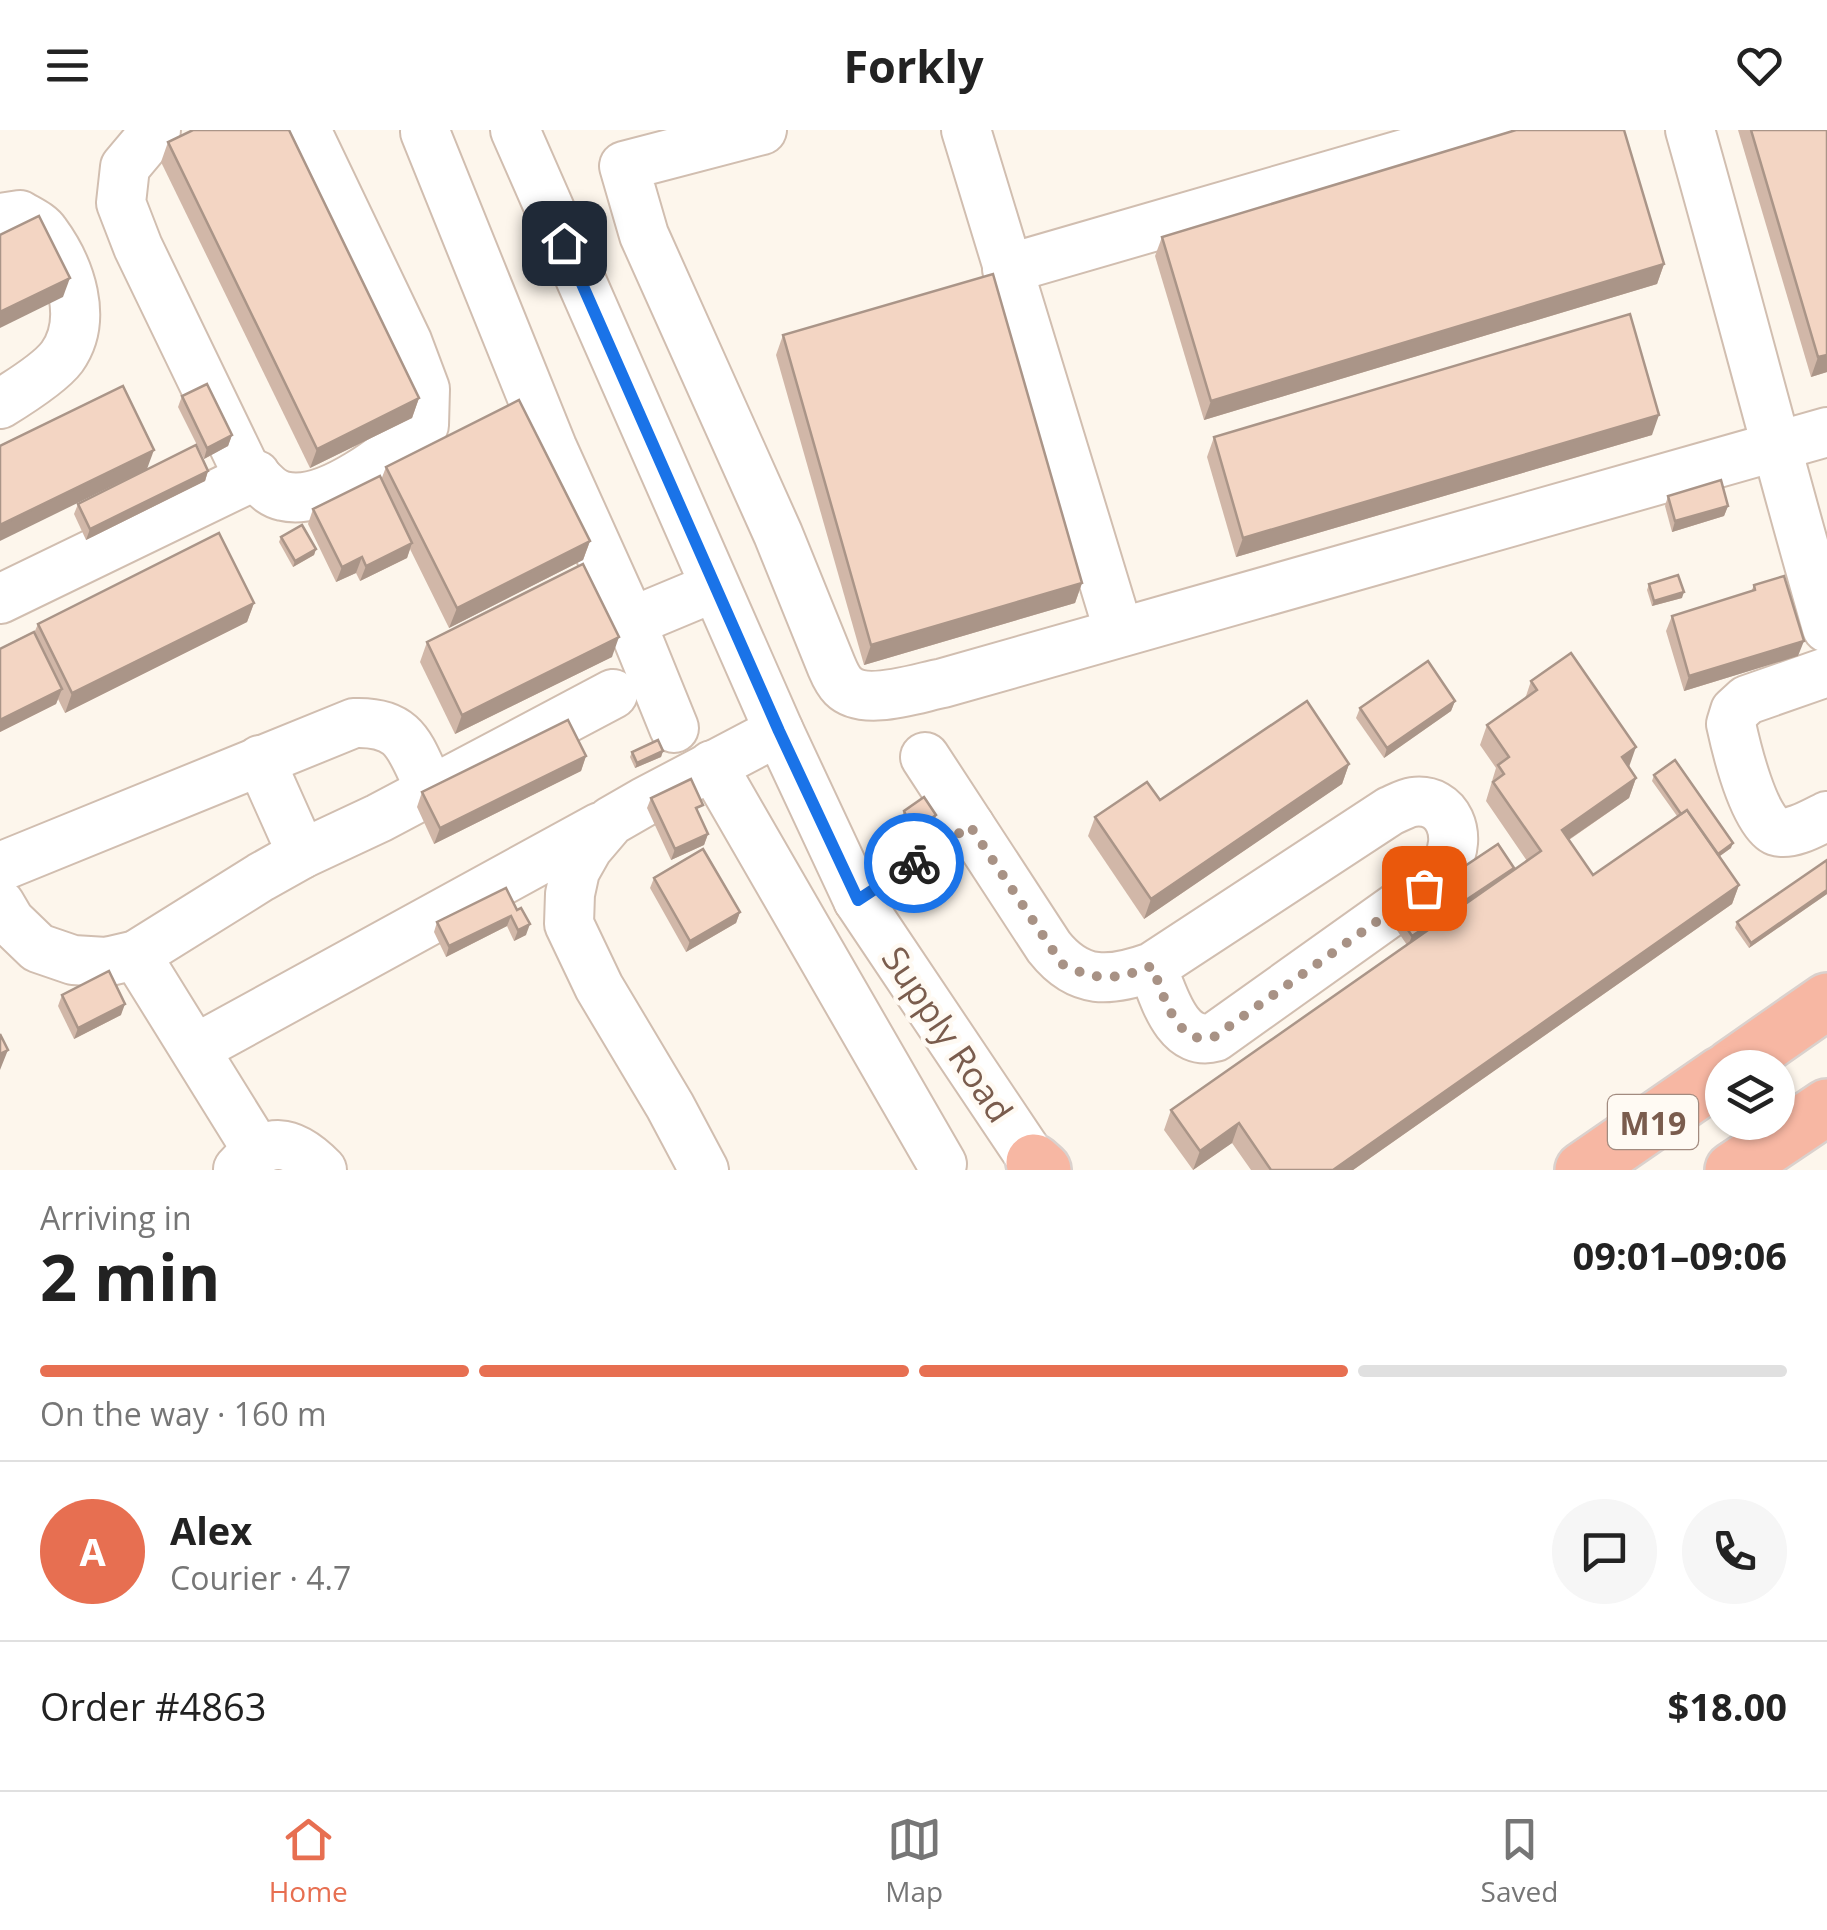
<!DOCTYPE html>
<html lang="en">
<head>
<meta charset="utf-8">
<style>
	:root { --surface:#fff; --page:#f6f6f6; --text:#222; --muted:#767676; --line:#e0e0e0; --accent:#e76f51 }
	body { margin:0; font-family:"Open Sans",sans-serif; background:var(--page); color:var(--text); height:100vh; display:flex; flex-direction:column; font-size:38px; white-space:nowrap }
	* { box-sizing:border-box; margin:0 }
	p { font-size:32px; color:var(--muted) }
	.icon { flex:none; width:55px; height:55px; fill:none; stroke:currentColor; stroke-width:2; stroke-linecap:round; stroke-linejoin:round }
	.map { position:relative; height:1040px; overflow:hidden }
	.sheet { display:flex; flex-direction:column; background:var(--surface); flex:1 }
	.sheet>* { flex:none }
	.controls { position:absolute; left:1705px; top:920px; display:grid; gap:20px }
	.controls a { display:grid; place-items:center; width:90px; height:90px; border-radius:50%; background:var(--surface); box-shadow:0 2px 8px #0004; font-size:50px }
	.pin { position:absolute; display:grid; place-items:center; width:85px; height:85px; color:#fff; margin:-42px; border-radius:20px; box-shadow:0 5px 15px #0006 }
	.courier { position:absolute; display:grid; place-items:center; width:100px; height:100px; margin:-50px; border:8px solid #1a73e8; border-radius:50%; background:#fff; color:#222; box-shadow:0 2px 12px #0007 }
	.head em { font-style:normal; font-weight:700 }
	.head div { display:flex; flex-direction:column-reverse }
	.head { display:flex; align-items:center; justify-content:space-between; height:170px; padding:0 40px }
	h1 { font-size:65px; font-weight:700; line-height:75px }
	.bar { display:grid; grid-template-columns:repeat(4,1fr); gap:15px 10px; align-content:center; height:120px; padding:0 40px }
	.bar i { height:12px; border-radius:8px; background:var(--line) }
	.bar .current { background:var(--accent) }
	.bar p { grid-column:span 4 }
	.line { display:flex; align-items:center; gap:25px; padding:0 40px; border-top:2px solid var(--line) }
	.line div { flex:1 }
	.round { display:grid; place-items:center; flex:none; width:105px; height:105px; border-radius:52px; background:var(--page) }
	header { display:flex; justify-content:space-between; align-items:center; height:130px; padding:0 40px; background:var(--surface); font-size:45px; font-weight:700 }
	.tab-bar { display:flex; justify-content:space-around; align-items:center; height:140px; border-top:2px solid var(--line); background:var(--surface); font-size:28px; color:var(--muted) }
	.tab-bar a { display:grid; justify-items:center; gap:5px }
	.tab-bar .current { color:var(--accent) }
	.map>svg:first-child { display:block }
</style>
</head>
<body>
<header><svg class="icon" aria-label="menu" viewBox="0 0 24 24"><path d="M4 6h16M4 12h16M4 18h16"/></svg>Forkly<svg class="icon" aria-label="heart" viewBox="0 0 24 24"><path d="M12 20l-8-8c-3-5 5-10 8-4 3-6 11-1 8 4z"/></svg></header>
<div class="map">
<svg width="1827" height="1040" viewBox="0 0 1827 1040">
	<rect width="100%" height="100%" fill="#fdf6ec"/>
	<g fill="none" stroke-linecap="round" stroke-linejoin="round">
		<defs>
			<g id="minor">
				<path d="M156 0 125 37 121 73 138 117 246 341C262 347 265 362 283 366 327 377 392 323 424 295L425 259 407 211 306 0"/>
				<polyline points="515,0 779,601 858,770 1039,1040"/>
				<path d="M762 0 624 36 644 105 778 404 831 535C834 542 837 550 843 556 864 577 917 558 943 553L1827 302"/>
				<polyline points="966,0 1119,502"/>
				<path d="M1690 0C1737 166 1779 332 1827 498"/>
				<polyline points="425,2 552,317 631,492 674,598"/>
				<path d="M0 88 20 85C28 90 40 95 45 103 70 137 89 189 62 227 50 243 18 263 0 274"/>
				<polyline points="1007,139 1487,0"/>
				<polyline points="0,469 256,345"/>
				<polyline points="631,492 715,457"/>
				<path d="M1827 542 1747 570 1735 581 1731 594C1736 617 1754 693 1776 701 1791 706 1813 693 1827 686"/>
				<path d="M925 627 1049 817C1079 855 1110 852 1152 837L1390 681C1397 678 1406 673 1413 672 1449 667 1463 707 1446 734 1441 742 1431 750 1424 758L1215 907C1176 918 1163 863 1152 837"/>
				<polyline points="260,630 302,724"/>
				<polyline points="712,635 942,1034"/>
				<path d="M0 737 354 593C408 591 410 619 431 661"/>
				<polyline points="858,770 970,696"/>
				<polyline points="0,774 10,791 38,818 73,830 106,832 136,825 261,747 302,724 379,688 613,564"/>
				<polyline points="136,825 257,1020"/>
				<polyline points="195,919 600,697"/>
				<path d="M238 1039C267 1005 292 1009 322 1040"/>
				<polyline points="704,1040 670,976 599,857 569,794 570,764 575,741 588,718 611,691 644,672 779,601"/>
			</g>
			<g id="highway">
				<polyline points="1731,938 1827,871"/>
				<polyline points="1034,1032 1043,1040"/>
				<polyline points="1583,1040 1722,944"/>
				<polyline points="1733,1040 1827,977"/>
			</g>
		</defs>
		<use href="#minor" stroke="#d1beb0" stroke-width="52"/>
		<use href="#highway" stroke="#dad1cd" stroke-width="60"/>
		<use href="#minor" stroke="#fff" stroke-width="48"/>
		<use href="#highway" stroke="#f7b7a3" stroke-width="55"/>
	</g>
	<g fill="#d1b7a8">
		<polygon points="1738,0 1827,0 1827,242 1811,247"/>
		<polygon points="168,12 419,268 412,288 310,338 161,32"/>
		<polygon points="1162,107 1664,134 1657,154 1204,290 1155,126"/>
		<polygon points="783,205 1082,453 1075,473 864,535 776,225"/>
		<polygon points="182,266 232,305 228,316 204,329 178,277"/>
		<polygon points="1652,305 1236,427 1207,327 1214,307"/>
		<polygon points="386,337 590,411 583,430 449,498 410,419 407,428 360,451 356,443 336,452 308,394 313,379 381,350"/>
		<polygon points="208,341 205,351 86,410 74,384 78,374"/>
		<polygon points="1668,366 1728,376 1724,386 1672,402 1665,376"/>
		<polygon points="281,407 316,419 314,425 293,437 279,412"/>
		<polygon points="1649,454 1682,468 1652,476 1647,460"/>
		<polygon points="1754,455 1798,526 1684,561 1666,501 1672,486 1751,462"/>
		<polygon points="254,473 247,492 65,583 58,569 56,574 0,602 0,519 34,503 38,494"/>
		<polygon points="427,512 612,527 455,604 420,532"/>
		<polygon points="1531,551 1628,637 1636,648 1629,668 1569,710 1593,745 1677,686 1652,651 1654,645 1731,718 1720,726 1739,755 1732,774 1353,1040 1251,1040 1232,1013 1193,1040 1164,1000 1171,980 1407,815 1392,793 1396,782 1513,741 1527,731 1486,671 1496,638 1480,615 1487,595 1525,569"/>
		<polygon points="1455,571 1451,581 1384,628 1356,588 1360,578"/>
		<polygon points="663,621 661,627 635,638 630,627 632,622"/>
		<polygon points="586,626 581,641 434,714 417,677 422,662"/>
		<polygon points="1349,634 1342,654 1144,789 1088,706 1095,687 1160,670"/>
		<polygon points="651,668 699,685 708,704 704,715 671,730 647,678"/>
		<polygon points="904,681 936,685 934,690 911,707 902,686"/>
		<polygon points="1827,730 1827,764 1749,818 1735,798 1737,792"/>
		<polygon points="654,748 740,782 736,793 686,822 650,758"/>
		<polygon points="506,758 526,805 514,811 507,796 446,827 434,802 437,792"/>
		<polygon points="62,865 121,885 74,909 58,876"/>
	</g>
	<g fill="#aa9588">
		<polygon points="1664,134 1657,154 1204,290 1211,271"/>
		<polygon points="70,148 63,167 0,198 0,182"/>
		<polygon points="1827,225 1827,242 1811,247 1818,227"/>
		<polygon points="419,268 412,288 310,338 317,319"/>
		<polygon points="1659,285 1652,305 1236,427 1243,408"/>
		<polygon points="232,305 228,316 204,329 207,318"/>
		<polygon points="154,320 147,339 0,411 0,395"/>
		<polygon points="208,341 205,351 86,410 90,399"/>
		<polygon points="1728,376 1724,386 1672,402 1675,391"/>
		<polygon points="590,411 583,430 449,498 457,478"/>
		<polygon points="412,413 407,428 360,451 366,436"/>
		<polygon points="316,419 314,425 293,437 295,431"/>
		<polygon points="362,427 356,443 336,452 342,437"/>
		<polygon points="1082,453 1075,473 864,535 871,515"/>
		<polygon points="1684,462 1682,468 1652,476 1654,471"/>
		<polygon points="254,473 247,492 65,583 72,563"/>
		<polygon points="619,507 612,527 455,604 462,585"/>
		<polygon points="1804,511 1798,526 1684,561 1689,546"/>
		<polygon points="62,559 56,574 0,602 0,590"/>
		<polygon points="1455,571 1451,581 1384,628 1387,618"/>
		<polygon points="1636,617 1629,637 1622,627"/>
		<polygon points="663,621 661,627 635,638 637,633"/>
		<polygon points="586,626 581,641 434,714 440,698"/>
		<polygon points="1349,634 1342,654 1144,789 1151,769"/>
		<polygon points="1636,648 1629,668 1555,719 1562,700"/>
		<polygon points="936,685 934,690 911,707 913,701"/>
		<polygon points="708,704 704,715 671,730 675,719"/>
		<polygon points="1733,713 1731,718 1710,733 1712,728"/>
		<polygon points="1514,738 1510,748 1408,816 1412,806"/>
		<polygon points="1739,755 1732,774 1353,1040 1333,1040"/>
		<polygon points="1827,760 1827,764 1749,818 1751,813"/>
		<polygon points="740,782 736,793 686,822 690,811"/>
		<polygon points="511,786 507,796 446,827 449,816"/>
		<polygon points="530,794 526,805 514,811 518,800"/>
		<polygon points="125,874 121,885 74,909 78,898"/>
		<polygon points="8,920 0,940 0,924"/>
		<polygon points="1239,993 1232,1013 1193,1040 1200,1021"/>
	</g>
	<g fill="#f3d5c3" stroke="#aa9588" stroke-width="2.5">
		<polygon points="193,0 289,0 419,268 317,319 168,12"/>
		<polygon points="1516,0 1624,0 1664,134 1211,271 1162,107"/>
		<polygon points="1751,0 1827,0 1827,225 1818,227"/>
		<polygon points="39,86 70,148 0,182 0,105"/>
		<polygon points="993,144 1082,453 871,515 783,205"/>
		<polygon points="1630,184 1659,285 1243,408 1214,307"/>
		<polygon points="207,254 232,305 207,318 182,266"/>
		<polygon points="123,256 154,320 0,395 0,316"/>
		<polygon points="519,270 590,411 457,478 386,337"/>
		<polygon points="196,315 208,341 90,399 78,374"/>
		<polygon points="380,346 412,413 366,436 362,427 342,437 313,379"/>
		<polygon points="1721,350 1728,376 1675,391 1668,366"/>
		<polygon points="302,395 316,419 295,431 281,407"/>
		<polygon points="219,403 254,473 72,563 38,494"/>
		<polygon points="583,434 619,507 462,585 427,512"/>
		<polygon points="1678,445 1684,462 1654,471 1649,454"/>
		<polygon points="1784,446 1804,511 1689,546 1672,486 1755,460 1754,455"/>
		<polygon points="34,502 62,559 0,590 0,519"/>
		<polygon points="1571,523 1636,617 1622,627 1636,648 1562,700 1593,745 1687,680 1739,755 1333,1040 1271,1040 1239,993 1200,1021 1171,980 1541,721 1493,652 1504,644 1498,635 1509,627 1487,595 1537,560 1531,551"/>
		<polygon points="1428,531 1455,571 1387,618 1360,578"/>
		<polygon points="1307,571 1349,634 1151,769 1095,687 1147,652 1160,670"/>
		<polygon points="568,590 586,626 440,698 422,662"/>
		<polygon points="658,610 663,621 637,633 632,622"/>
		<polygon points="1675,630 1733,713 1718,724 1687,680 1681,684 1654,645"/>
		<polygon points="691,649 703,675 696,678 708,704 675,719 651,668"/>
		<polygon points="924,667 936,685 913,701 904,681"/>
		<polygon points="1498,714 1514,738 1412,806 1396,782"/>
		<polygon points="703,719 740,782 690,811 654,748"/>
		<polygon points="1827,730 1827,760 1751,813 1737,792"/>
		<polygon points="506,758 517,780 521,778 530,794 518,800 511,786 449,816 437,792"/>
		<polygon points="109,841 125,874 78,898 62,865"/>
		<polygon points="0,904 8,920 0,924"/>
	</g>
	<g fill="none" stroke-linecap="round" stroke-linejoin="round">
		<path stroke="#a89285" stroke-width="10" stroke-dasharray="0 18" d="M914 733 970 696 1062 834C1098 852 1116 850 1152 836 1163 863 1176 918 1214 907L1424 758"/>
		<polyline stroke="#1a73e8" stroke-width="12" points="564,113 779,601 858,770 914,733"/>
	</g>
	<g text-anchor="middle" dominant-baseline="central" stroke-width="9" stroke-linejoin="round" paint-order="stroke">
		<rect fill="#fffaf3" stroke="#a28b7f" stroke-width="2.5" x="1608" y="965" width="90" height="54" rx="8"/>
		<g font-size="32" font-weight="bold" fill="#7a5c4d">
			<text x="1653" y="992">M19</text>
		</g>
		<g font-size="35" fill="#7a5c4d" stroke="#fffaf3">
			<text transform="translate(948 904) rotate(56)">Supply Road</text>
		</g>
	</g>
</svg>
<div class="controls">
<a><svg class="icon" aria-label="layers" viewBox="0 0 24 24"><path d="M12 4l9 5-9 5-9-5zM3 14l9 5 9-5"/></svg></a>
</div>
<div class="pin" style="left:1424px;top:758px;background:#ea580c"><svg class="icon" aria-label="bag" viewBox="0 0 24 24"><path d="M5 8h14l-1 12H6zM9 8a3 3 0 0 1 6 0"/></svg></div>
<div class="pin" style="left:564px;top:113px;background:#1f2937"><svg class="icon" aria-label="home" viewBox="0 0 24 24"><path d="M3 11l9-7 9 7M6 9v11h12V9"/></svg></div>
<div class="courier" style="left:914px;top:733px"><svg class="icon" aria-label="bike" viewBox="0 0 24 24"><circle cx="6" cy="16" r="4"/><circle cx="18" cy="16" r="4"/><path d="M6 16l4-8h5l3 8M10 8l3 8H6M13 5h3"/></svg></div>
</div>
<section class="sheet">
<div class="head"><div><h1>2 min</h1><p>Arriving in</p></div><em>09:01–09:06</em></div>
<div class="bar"><i class="current"></i><i class="current"></i><i class="current"></i><i></i><p>On the way · 160 m</p></div>
<div class="line" style="height:180px"><b class="round" style="background:var(--accent);color:#fff">A</b><div><b>Alex</b><p>Courier · 4.7</p></div><a class="round"><svg class="icon" aria-label="chat" viewBox="0 0 24 24"><path d="M4 5h16v11H9l-5 4z"/></svg></a><a class="round"><svg class="icon" aria-label="phone" viewBox="0 0 24 24"><path d="M5 4h4l2 5-3 2q2 4 5 5l2-3 5 2v4C11 20 4 13 5 4z"/></svg></a></div>
<div class="line" style="height:130px"><div>Order #4863</div><b>$18.00</b></div>
</section>
<nav class="tab-bar">
<a class="current"><svg class="icon" aria-label="home" viewBox="0 0 24 24"><path d="M3 11l9-7 9 7M6 9v11h12V9"/></svg>Home</a>
<a><svg class="icon" aria-label="map" viewBox="0 0 24 24"><path d="M3 6l6-2 6 2 6-2v14l-6 2-6-2-6 2zM9 4v14M15 6v14"/></svg>Map</a>
<a><svg class="icon" aria-label="saved" viewBox="0 0 24 24"><path d="M7 4h10v16l-5-4-5 4z"/></svg>Saved</a>
</nav>
</body>
</html>
